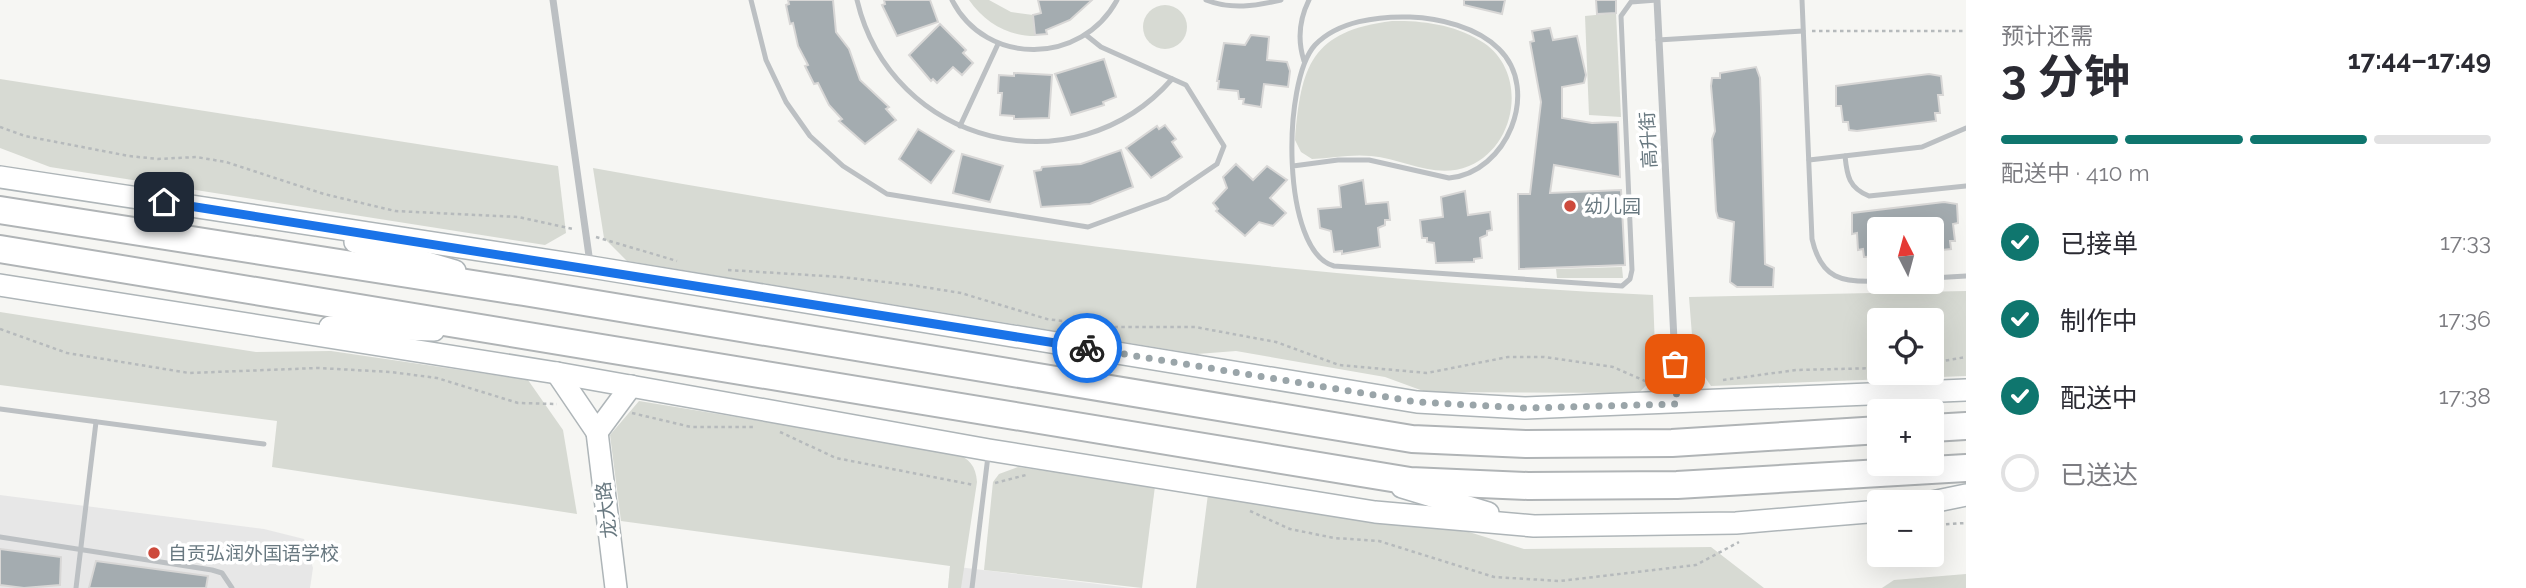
<!DOCTYPE html>
<html lang="zh">
<head>
<meta charset="utf-8">
<style>
	:root { --surface:#fff; --page:#f7f7f7; --text:#2b2b33; --muted:#7c7c81; --line:#e1e1e2; --accent:#0f766e }
	body { margin:0; font-family:Raleway,"Noto Sans SC",sans-serif; background:var(--page); color:var(--text); height:100vh; display:flex; flex-direction:column; font-size:26px; white-space:nowrap }
	* { box-sizing:border-box; margin:0 }
	p { font-size:23px; color:var(--muted) }
	.icon { flex:none; width:38px; height:38px; fill:none; stroke:currentColor; stroke-width:2; stroke-linecap:round; stroke-linejoin:round }
	.map { position:relative; flex:1; overflow:hidden }
	.details { display:flex; flex-direction:column; background:var(--surface); width:560px }
	.details>* { flex:none }
	.needle { width:46px; rotate:354deg }
	.controls { position:absolute; left:1867px; top:217px; display:grid; gap:14px }
	.controls a { display:grid; place-items:center; width:77px; height:77px; border-radius:7px; background:var(--surface); box-shadow:0 7px 28px #0002; font-size:35px }
	.pin { position:absolute; display:grid; place-items:center; width:60px; height:60px; color:#fff; margin:-30px; border-radius:14px; box-shadow:0 4px 10px #0006 }
	.courier { position:absolute; display:grid; place-items:center; width:70px; height:70px; margin:-35px; border:5px solid #1a73e8; border-radius:50%; background:#fff; color:#222; box-shadow:0 2px 9px #0007 }
	.overview em { font-style:normal; font-weight:700 }
	.overview div { display:flex; flex-direction:column-reverse }
	.overview { display:flex; align-items:center; justify-content:space-between; height:119px; padding:0 35px }
	h1 { font-size:46px; font-weight:700; line-height:52px }
	.bar { display:grid; grid-template-columns:repeat(4,1fr); gap:10px 7px; align-content:center; height:84px; padding:0 35px }
	.bar i { height:9px; border-radius:5px; background:var(--line) }
	.bar .active { background:var(--accent) }
	.bar p { grid-column:span 4 }
	ol { padding:0 35px; list-style:none }
	li { display:flex; align-items:center; gap:21px; height:77px }
	li p { margin-inline-start:auto }
	li .icon { padding:7px; border-radius:50%; background:var(--accent); color:#fff; stroke-width:4 }
	li:last-child { color:var(--muted) }
	li i { width:38px; height:38px; border:4px solid var(--line); border-radius:50% }
	main { display:flex; flex:1; min-height:0 }
	.map>svg:first-child { display:block }
</style>
</head>
<body>
<main>
<div class="map">
<svg width="1966" height="588" viewBox="0 0 1966 588">
	<rect width="100%" height="100%" fill="#f6f6f3"/>
	<g fill="#e7e7e7">
		<polygon points="0,495 264,529 304,539 313,568 310,588 0,588"/>
		<polygon points="950,566 1130,588 948,588"/>
	</g>
	<g fill="#d7dad3" fill-rule="evenodd">
		<path d="M969 0H989L1011 12 1033 15 1035 36C1008 36 985 23 969 0Z"/>
		<circle cx="1165" cy="27" r="22"/>
		<polygon points="1616,13 1621,117 1589,115 1585,16"/>
		<path d="M1392 21C1422 20 1458 25 1484 43 1528 73 1517 146 1469 166 1435 180 1405 159 1371 156 1351 154 1332 158 1312 159L1301 152 1295 140C1301 66 1311 31 1392 21Z"/>
		<polygon points="0,79 558,166 566,233 545,245 50,167 0,148"/>
		<path d="M593 168C943 232 1297 279 1653 295L1656 375 1639 393 1426 392 1385 377 1236 351 1197 354 627 261 604 238Z"/>
		<polygon points="1622,267 1623,278 1557,278 1556,269"/>
		<path d="M1966 291V376L1711 386 1694 361 1689 297ZM1880 320H1932V373H1880Z"/>
		<polygon points="0,312 256,352 331,351 528,380 563,430 577,514 272,467 277,421 0,385"/>
		<path d="M639 401 955 453C969 458 976 466 977 482L961 588H948L950 566 621 521 610 435Z"/>
		<polygon points="1018,467 1155,486 1142,588 984,570 993,482 999,474"/>
		<polygon points="1208,494 1469,532 1524,549 1711,547 1764,588 1196,588"/>
		<polygon points="1966,574 1966,588 1882,588 1894,580"/>
	</g>
	<g fill="#a4acb0" stroke="#d8d7d6" stroke-width="2">
		<polygon points="788,0 833,0 836,32 849,49 860,80 889,107 886,109 896,120 865,144 839,121 842,119 829,105 818,83 814,84 805,66 808,65 798,46 793,23 790,24 786,5 789,4"/>
		<polygon points="884,0 930,0 938,22 897,36 882,5 885,4"/>
		<polygon points="1038,0 1092,0 1070,20 1046,30 1047,34 1035,35 1033,15 1041,13"/>
		<polygon points="1464,0 1505,0 1502,14 1464,5"/>
		<polygon points="1596,0 1616,0 1616,13 1597,14"/>
		<polygon points="940,24 966,50 963,53 973,63 962,75 953,67 937,83 933,79 931,81 909,55"/>
		<polygon points="1550,28 1553,40 1577,36 1586,75 1584,83 1562,87 1562,118 1592,123 1618,122 1620,177 1554,165 1550,193 1621,190 1625,265 1519,269 1518,194 1530,194 1541,102 1530,42 1534,41 1532,31"/>
		<polygon points="1251,35 1269,37 1267,60 1287,62 1290,71 1288,87 1264,84 1261,107 1243,104 1244,99 1239,99 1238,91 1218,89 1219,81 1217,81 1224,43 1245,45"/>
		<polygon points="1104,59 1116,97 1103,102 1104,105 1071,115 1055,74"/>
		<polygon points="1756,67 1760,78 1761,107 1765,264 1774,268 1773,287 1737,287 1730,282 1734,222 1718,218 1716,211 1712,139 1715,131 1711,86 1712,78 1720,78 1720,73"/>
		<polygon points="1014,73 1052,75 1049,118 1014,119 1014,116 1000,115 1002,93 998,93 999,75 1014,76"/>
		<polygon points="1929,74 1941,76 1943,95 1938,95 1940,113 1935,113 1936,121 1857,131 1849,130 1848,122 1843,122 1841,106 1836,106 1836,86"/>
		<polygon points="1165,125 1176,139 1172,142 1182,157 1151,178 1126,148 1157,126 1159,129"/>
		<polygon points="918,129 954,151 931,183 899,159"/>
		<polygon points="1121,150 1133,187 1090,204 1041,207 1034,171 1041,170 1042,167 1081,164"/>
		<polygon points="962,154 1003,166 990,202 953,193"/>
		<polygon points="1236,164 1253,180 1267,166 1287,180 1270,198 1286,213 1273,226 1259,222 1245,236 1216,211 1218,209 1213,203 1227,188 1223,177"/>
		<polygon points="1363,180 1366,204 1388,202 1390,220 1385,220 1385,225 1378,228 1380,247 1342,254 1342,251 1334,252 1331,231 1320,228 1318,209 1341,207 1339,186"/>
		<polygon points="1465,191 1468,215 1490,212 1492,230 1487,231 1487,235 1480,238 1482,258 1474,259 1474,262 1436,263 1434,243 1427,242 1427,238 1422,238 1420,220 1443,217 1441,197"/>
		<polygon points="1944,202 1957,204 1958,223 1953,224 1955,241 1950,241 1951,249 1932,251 1932,229 1920,229 1920,227 1880,229 1880,256 1864,257 1863,249 1858,250 1857,233 1852,234 1852,213"/>
		<polygon points="0,549 61,557 60,585 24,588 0,585"/>
		<polygon points="96,561 208,576 206,588 89,588"/>
	</g>
	<g fill="none" stroke-linecap="round" stroke-linejoin="round">
		<defs>
			<g id="secondary">
				<polyline points="0,177 591,267 1417,402 1525,408 1966,390"/>
				<polyline points="355,242 455,271"/>
				<polyline points="0,285 557,373 989,450 1375,512 1534,526 1736,523 1880,511"/>
				<polyline points="330,327 434,330"/>
				<polyline points="557,373 597,432 631,386"/>
				<polyline points="597,432 616,588"/>
				<polyline points="1402,487 1488,513"/>
				<polyline points="1932,502 1966,495"/>
			</g>
			<g id="highway">
				<polyline points="0,210 524,292 1412,439 1526,444 1672,443 1880,430"/>
				<polyline points="0,249 1410,481 1528,486 1677,485 1966,468"/>
				<polyline points="1932,428 1966,426"/>
			</g>
		</defs>
		<use href="#secondary" stroke="#aeb5b8" stroke-width="24"/>
		<use href="#highway" stroke="#b0b4b6" stroke-width="30"/>
		<g stroke="#b6babc" stroke-width="2.5" stroke-dasharray="3.5 3.5" stroke-linecap="butt">
			<polyline points="1812,31 1966,31"/>
			<polyline points="0,127 25,136 129,156 158,159 196,157 226,162 324,194 395,211 518,217 573,229"/>
			<polyline points="596,237 677,261"/>
			<polyline points="728,270 841,277 911,285 961,293 1047,319 1107,327 1195,327 1276,342 1339,365 1427,373 1508,357 1544,357 1613,367 1652,384"/>
			<polyline points="0,329 67,353 189,373 318,368 391,372 437,378 518,403 557,404"/>
			<polyline points="1932,363 1966,357"/>
			<polyline points="1723,380 1796,370 1880,368"/>
			<polyline points="632,413 691,427 753,427"/>
			<polyline points="780,432 836,458 974,485"/>
			<polyline points="995,483 1026,475"/>
			<polyline points="1250,511 1290,529 1334,538 1379,541 1494,577 1560,581 1696,565 1739,542"/>
			<polyline points="1932,525 1966,523"/>
		</g>
		<g stroke="#bcc0c3" stroke-width="5">
			<polyline points="751,0 766,60 786,102 810,136 843,166 887,194 1088,227 1167,198 1217,164 1224,146 1186,85 1101,47 1086,35"/>
			<path d="M857 0C891 145 1074 191 1172 79"/>
			<path d="M952 0C986 67 1082 65 1117 0"/>
			<path d="M1206 0C1231 10 1256 6 1281 0"/>
			<path d="M1802 0 1812 239C1821 279 1842 283 1880 281"/>
			<polyline points="1658,40 1803,31"/>
			<path d="M1304 61C1297 39 1299 20 1309 0"/>
			<polyline points="960,126 998,44"/>
			<path d="M1845 156C1847 176 1849 188 1869 196L1966 186"/>
			<polyline points="1809,160 1922,147 1966,128"/>
			<path d="M1293 166 1338 160H1369L1449 178C1507 173 1541 90 1499 49 1477 27 1439 18 1410 17 1378 16 1338 21 1315 45 1282 81 1281 252 1334 266L1622 286 1630 279 1632 270 1621 16 1631 2 1657 0"/>
			<polyline points="1932,278 1966,276"/>
			<polyline points="0,409 264,444"/>
			<polyline points="0,537 212,570 222,573 232,588"/>
			<polyline points="76,588 96,422"/>
			<polyline points="972,588 988,456"/>
		</g>
		<g stroke="#bcc0c3" stroke-width="7">
			<polyline points="553,0 590,263"/>
			<polyline points="1657,0 1677,400"/>
		</g>
		<use href="#secondary" stroke="#fff" stroke-width="21"/>
		<use href="#highway" stroke="#fff" stroke-width="26"/>
	</g>
	<g fill="none" stroke-linecap="round" stroke-linejoin="round">
		<polyline stroke="#9aa5a9" stroke-width="7" stroke-dasharray="0 12.6" points="1087,348 1417,402 1525,408 1677,404 1675,364"/>
		<polyline stroke="#1a73e8" stroke-width="9" points="164,202 1087,348"/>
	</g>
	<g fill="#cd4a3c" stroke="#fff" stroke-width="2.5">
		<circle cx="1570" cy="206" r="7"/>
		<circle cx="154" cy="553" r="7"/>
	</g>
	<g text-anchor="middle" dominant-baseline="central" stroke-width="7" stroke-linejoin="round" paint-order="stroke">
		<g font-size="19" fill="#697981" stroke="#fff">
			<text transform="translate(1648 140) rotate(-93)">高升街</text>
			<text transform="translate(606 510) rotate(-97)">龙大路</text>
		</g>
		<g font-size="19" fill="#697981" stroke="#fff" text-anchor="start">
			<text x="1584" y="206">幼儿园</text>
			<text x="168" y="553">自贡弘润外国语学校</text>
		</g>
	</g>
</svg>
<div class="controls">
<a><svg class="needle" viewBox="-14 -14 28 28"><path d="M0-13l5 13h-10z" fill="#e53935"/><path d="M0 13l5-13h-10z" fill="#7c7c81"/></svg></a>
<a><svg class="icon" aria-label="locate" viewBox="0 0 24 24"><circle cx="12" cy="12" r="6"/><path d="M12 2v4M12 18v4M2 12h4M18 12h4"/></svg></a>
<a>+</a>
<a>−</a>
</div>
<div class="pin" style="left:1675px;top:364px;background:#ea580c"><svg class="icon" aria-label="bag" viewBox="0 0 24 24"><path d="M5 8h14l-1 12H6zM9 8a3 3 0 0 1 6 0"/></svg></div>
<div class="pin" style="left:164px;top:202px;background:#1f2937"><svg class="icon" aria-label="home" viewBox="0 0 24 24"><path d="M3 11l9-7 9 7M6 9v11h12V9"/></svg></div>
<div class="courier" style="left:1087px;top:348px"><svg class="icon" aria-label="bike" viewBox="0 0 24 24"><circle cx="6" cy="16" r="4"/><circle cx="18" cy="16" r="4"/><path d="M6 16l4-8h5l3 8M10 8l3 8H6M13 5h3"/></svg></div>
</div>
<section class="details">
<div class="overview"><div><h1>3 分钟</h1><p>预计还需</p></div><em>17:44–17:49</em></div>
<div class="bar"><i class="active"></i><i class="active"></i><i class="active"></i><i></i><p>配送中 · 410 m</p></div>
<ol>
<li><svg class="icon" aria-label="check" viewBox="0 0 24 24"><path d="M5 12l5 5 9-10"/></svg>已接单<p>17:33</p></li>
<li><svg class="icon" aria-label="check" viewBox="0 0 24 24"><path d="M5 12l5 5 9-10"/></svg>制作中<p>17:36</p></li>
<li><svg class="icon" aria-label="check" viewBox="0 0 24 24"><path d="M5 12l5 5 9-10"/></svg>配送中<p>17:38</p></li>
<li><i></i>已送达</li>
</ol>
</section>
</main>
</body>
</html>
